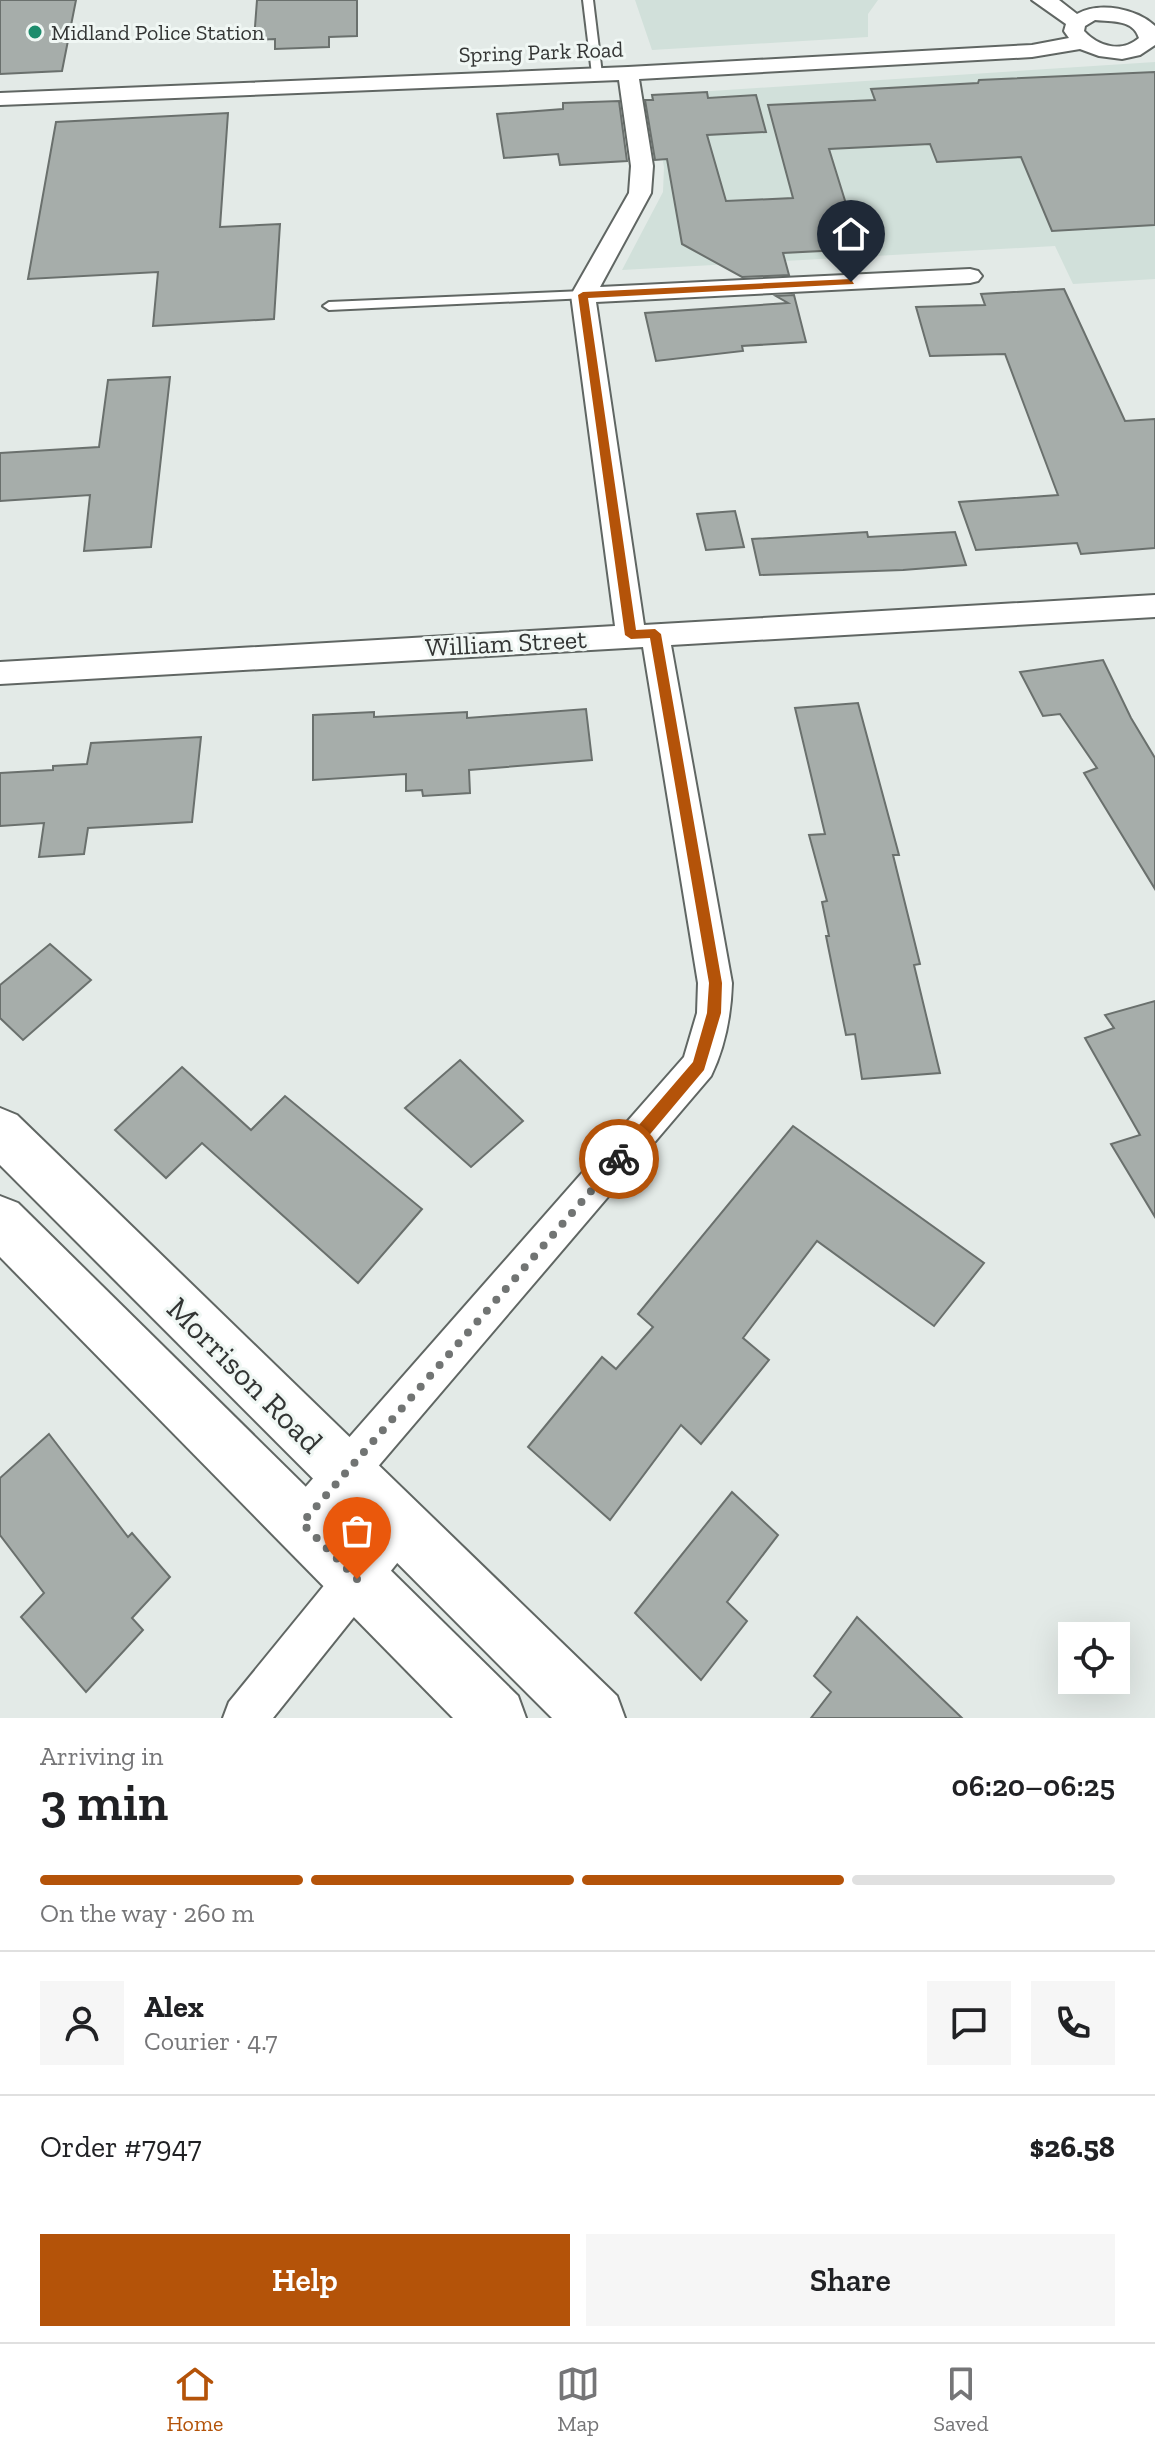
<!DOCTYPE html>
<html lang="en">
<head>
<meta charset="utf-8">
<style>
	:root { --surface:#fff; --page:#f6f6f6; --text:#202124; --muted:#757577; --line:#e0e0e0; --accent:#b45309 }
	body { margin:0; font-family:"Zilla Slab",serif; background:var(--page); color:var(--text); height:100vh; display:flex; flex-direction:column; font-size:30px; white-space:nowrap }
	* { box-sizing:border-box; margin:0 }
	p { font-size:26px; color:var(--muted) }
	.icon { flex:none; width:44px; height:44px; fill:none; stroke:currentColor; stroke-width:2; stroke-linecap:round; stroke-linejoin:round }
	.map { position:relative; height:1718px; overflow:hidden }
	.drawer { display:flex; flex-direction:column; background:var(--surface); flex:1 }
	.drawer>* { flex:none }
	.buttons { position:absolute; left:1058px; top:1622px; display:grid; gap:16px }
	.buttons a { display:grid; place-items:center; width:72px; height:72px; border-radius:0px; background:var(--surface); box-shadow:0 8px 32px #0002; font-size:40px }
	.pin { position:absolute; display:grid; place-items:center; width:68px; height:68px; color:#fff; margin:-82px -34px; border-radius:50% 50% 50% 0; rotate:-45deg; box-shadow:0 0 8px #0007 }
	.pin .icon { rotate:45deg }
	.courier { position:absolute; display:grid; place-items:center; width:80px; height:80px; margin:-40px; border:6px solid #b45309; border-radius:50%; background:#fff; color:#222; box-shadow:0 2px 10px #0007 }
	.summary em { font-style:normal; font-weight:600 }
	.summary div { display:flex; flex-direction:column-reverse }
	.summary { display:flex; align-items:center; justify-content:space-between; height:136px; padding:0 40px }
	h1 { font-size:52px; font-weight:600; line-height:60px }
	.bar { display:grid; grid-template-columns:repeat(4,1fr); gap:12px 8px; align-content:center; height:96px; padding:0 40px }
	.bar i { height:10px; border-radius:6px; background:var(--line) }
	.bar .current { background:var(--accent) }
	.bar p { grid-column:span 4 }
	.line { display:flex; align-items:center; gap:20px; padding:0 40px; border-top:2px solid var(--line) }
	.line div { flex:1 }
	.round { display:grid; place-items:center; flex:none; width:84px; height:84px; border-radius:0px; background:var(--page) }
	.button { display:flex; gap:16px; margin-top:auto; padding:16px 40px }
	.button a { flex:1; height:92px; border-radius:0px; background:var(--accent); color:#fff; font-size:32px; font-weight:600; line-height:92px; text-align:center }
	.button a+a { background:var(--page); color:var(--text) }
	.tab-bar { display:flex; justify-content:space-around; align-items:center; height:112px; border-top:2px solid var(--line); background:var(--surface); font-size:22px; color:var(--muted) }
	.tab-bar a { display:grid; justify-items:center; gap:4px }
	.tab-bar .current { color:var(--accent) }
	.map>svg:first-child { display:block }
</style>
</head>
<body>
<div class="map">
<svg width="1155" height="1718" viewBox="0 0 1155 1718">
	<rect width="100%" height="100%" fill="#e3eae7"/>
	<g fill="#d1e0da">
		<polygon points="635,0 878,0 868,14 868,37 652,50"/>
		<polygon points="1155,62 1155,279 1073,284 1055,246 622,270 663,192 664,167 651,95"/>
	</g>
	<g fill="#a6adaa" stroke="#6a706d" stroke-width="2">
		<polygon points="0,0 76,0 62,71 0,74"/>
		<polygon points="257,0 357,0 357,36 329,37 329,47 275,49 275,39 254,40"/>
		<polygon points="1155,72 1155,225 1052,231 1021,157 937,162 930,144 829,149 860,249 783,253 789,275 742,277 682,244 667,159 655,160 645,100 653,100 652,95 707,92 708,98 756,95 766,132 707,135 726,201 793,198 768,105 875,100 871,89 978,83 979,80"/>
		<polygon points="619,101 627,161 560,165 558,154 504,158 497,114 563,109 563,103"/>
		<polygon points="228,113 220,227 280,224 274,319 153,326 158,272 28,279 56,122"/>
		<polygon points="1064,289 1125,421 1155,419 1155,548 1081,554 1077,543 976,550 959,502 1058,495 1005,354 930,356 916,307 985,305 981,294"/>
		<polygon points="794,295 806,342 742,346 743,351 656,361 645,313 788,303 776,296"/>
		<polygon points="170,377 151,547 84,551 90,495 0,501 0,453 99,447 108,380"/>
		<polygon points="735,511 744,547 706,550 697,514"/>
		<polygon points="867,532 868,537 955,532 966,565 903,570 760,575 752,539"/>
		<polygon points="1103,660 1131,718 1155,758 1155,889 1084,773 1097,768 1060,714 1043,716 1020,672"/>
		<polygon points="858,703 899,855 893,855 920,964 914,965 940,1073 862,1079 855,1034 846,1035 826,936 829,936 822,902 827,901 809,835 825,834 795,708"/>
		<polygon points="586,709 592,760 469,770 470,793 423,796 422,790 406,791 406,774 313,780 313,715 374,712 374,717 467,712 467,718"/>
		<polygon points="201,737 192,822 88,828 84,854 39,857 44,823 0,826 0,773 53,770 53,766 87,764 91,743"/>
		<polygon points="50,944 91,980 23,1040 0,1018 0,985"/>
		<polygon points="1155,1001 1155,1217 1111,1144 1140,1135 1085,1038 1114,1028 1105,1015"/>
		<polygon points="460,1060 523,1121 471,1167 405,1108"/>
		<polygon points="182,1067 251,1130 285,1096 422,1209 358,1283 202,1143 166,1178 115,1130"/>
		<polygon points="793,1126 984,1263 934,1326 817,1241 743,1338 769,1360 701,1444 681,1425 610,1520 528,1447 602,1357 616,1369 653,1327 638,1314"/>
		<polygon points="49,1434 128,1537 132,1533 170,1577 132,1618 143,1630 86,1692 21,1617 44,1593 0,1535 0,1478"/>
		<polygon points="732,1492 778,1535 727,1602 747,1621 701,1680 635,1613"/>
		<polygon points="857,1617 962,1718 811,1718 831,1692 814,1676"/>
	</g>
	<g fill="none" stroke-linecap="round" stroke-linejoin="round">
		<defs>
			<g id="lane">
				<polygon points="583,0 593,0 602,74 597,77 592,74"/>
				<polygon points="583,291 587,292 587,298 329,310 323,306 329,302"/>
			</g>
			<g id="street">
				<path d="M1032 0H1059L1077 14C1100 1 1137 9 1155 26V45L1140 55 1122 59 1099 56 1080 49 1032 57 639 79 653 166 651 193 600 287 970 269 978 271 982 276 978 281 970 283 596 302 644 625 1155 595V617L671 645 732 983C731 1015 725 1047 711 1076L317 1538 302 1544 287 1538 281 1523 287 1508 684 1057 697 1013 698 983 643 647 0 684V662L615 626 571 295 629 193 631 166 619 80 0 105V93L628 67 1032 45 1069 38 1064 31 1066 24ZM1095 20C1112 22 1133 19 1139 38 1122 53 1099 47 1084 31L1085 26Z"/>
				<polygon points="399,1506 414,1512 420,1527 414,1542 273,1718 223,1718 229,1702 384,1512"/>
			</g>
			<g id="primary">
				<polygon points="0,1108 17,1115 617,1696 625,1718 552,1718 0,1165"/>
				<polygon points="0,1196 18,1203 518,1696 526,1718 453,1718 0,1257"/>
			</g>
		</defs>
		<use href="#lane" stroke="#606663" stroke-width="4"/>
		<use href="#street" stroke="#606663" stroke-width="4"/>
		<use href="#primary" stroke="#606663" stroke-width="4"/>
		<use href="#lane" fill="#fff" fill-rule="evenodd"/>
		<use href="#street" fill="#fff" fill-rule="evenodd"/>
		<use href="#primary" fill="#fff" fill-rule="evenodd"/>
	</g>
	<polygon fill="#b45309" points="851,279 854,284 588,298 636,630 655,629 661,634 722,983 721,1013 704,1070 625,1164 619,1166 612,1159 614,1154 693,1062 707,1013 709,983 650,638 631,639 625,635 578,295 583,292"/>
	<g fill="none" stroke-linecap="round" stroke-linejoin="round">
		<polyline stroke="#717473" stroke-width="8" stroke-dasharray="0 14.4" points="357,1579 302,1523 619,1159"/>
	</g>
	<circle fill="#1c8c6c" stroke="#f0f7f4" stroke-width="3" cx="35" cy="32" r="8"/>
	<g text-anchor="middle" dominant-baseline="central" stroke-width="6" stroke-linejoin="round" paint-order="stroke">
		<g font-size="22" fill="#333534" stroke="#f0f7f4" text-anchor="start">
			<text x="51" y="32">Midland Police Station</text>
		</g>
		<g font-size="22" fill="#333534" stroke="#f0f7f4">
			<text transform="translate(541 52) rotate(-2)">Spring Park Road</text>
		</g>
		<g font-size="26" fill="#333534" stroke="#f0f7f4">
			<text transform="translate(506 643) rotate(-3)">William Street</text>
		</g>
		<g font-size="32" fill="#333534" stroke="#f0f7f4">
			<text transform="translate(245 1375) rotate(45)">Morrison Road</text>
		</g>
	</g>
</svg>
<div class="buttons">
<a><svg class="icon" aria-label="locate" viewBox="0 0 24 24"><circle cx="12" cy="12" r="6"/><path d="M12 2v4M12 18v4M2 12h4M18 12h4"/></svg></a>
</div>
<div class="pin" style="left:357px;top:1579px;background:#ea580c"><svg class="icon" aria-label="bag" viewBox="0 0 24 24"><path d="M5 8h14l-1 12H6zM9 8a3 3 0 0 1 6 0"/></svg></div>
<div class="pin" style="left:851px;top:282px;background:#1f2937"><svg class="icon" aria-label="home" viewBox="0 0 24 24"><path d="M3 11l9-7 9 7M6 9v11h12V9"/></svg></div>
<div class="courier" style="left:619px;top:1159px"><svg class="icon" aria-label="bike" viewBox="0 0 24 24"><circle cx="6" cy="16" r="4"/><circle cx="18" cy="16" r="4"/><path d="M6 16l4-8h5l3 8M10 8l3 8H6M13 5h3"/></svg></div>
</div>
<section class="drawer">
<div class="summary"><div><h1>3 min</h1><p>Arriving in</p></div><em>06:20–06:25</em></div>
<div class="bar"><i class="current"></i><i class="current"></i><i class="current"></i><i></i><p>On the way · 260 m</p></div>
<div class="line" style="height:144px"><a class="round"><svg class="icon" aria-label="person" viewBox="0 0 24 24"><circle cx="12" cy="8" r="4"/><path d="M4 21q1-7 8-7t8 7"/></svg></a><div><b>Alex</b><p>Courier · 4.7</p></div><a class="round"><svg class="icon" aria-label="chat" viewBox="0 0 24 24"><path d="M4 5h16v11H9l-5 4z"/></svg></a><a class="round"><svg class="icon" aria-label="phone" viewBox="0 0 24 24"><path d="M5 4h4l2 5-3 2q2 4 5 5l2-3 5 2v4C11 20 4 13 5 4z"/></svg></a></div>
<div class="line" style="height:104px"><div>Order #7947</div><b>$26.58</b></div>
<div class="button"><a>Help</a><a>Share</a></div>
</section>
<nav class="tab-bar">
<a class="current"><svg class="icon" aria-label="home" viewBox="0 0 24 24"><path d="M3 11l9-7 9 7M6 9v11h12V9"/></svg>Home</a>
<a><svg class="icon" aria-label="map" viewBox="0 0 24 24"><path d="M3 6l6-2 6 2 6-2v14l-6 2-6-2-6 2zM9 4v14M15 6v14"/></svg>Map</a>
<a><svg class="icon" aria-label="saved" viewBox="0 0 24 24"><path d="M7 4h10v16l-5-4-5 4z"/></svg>Saved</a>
</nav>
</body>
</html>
